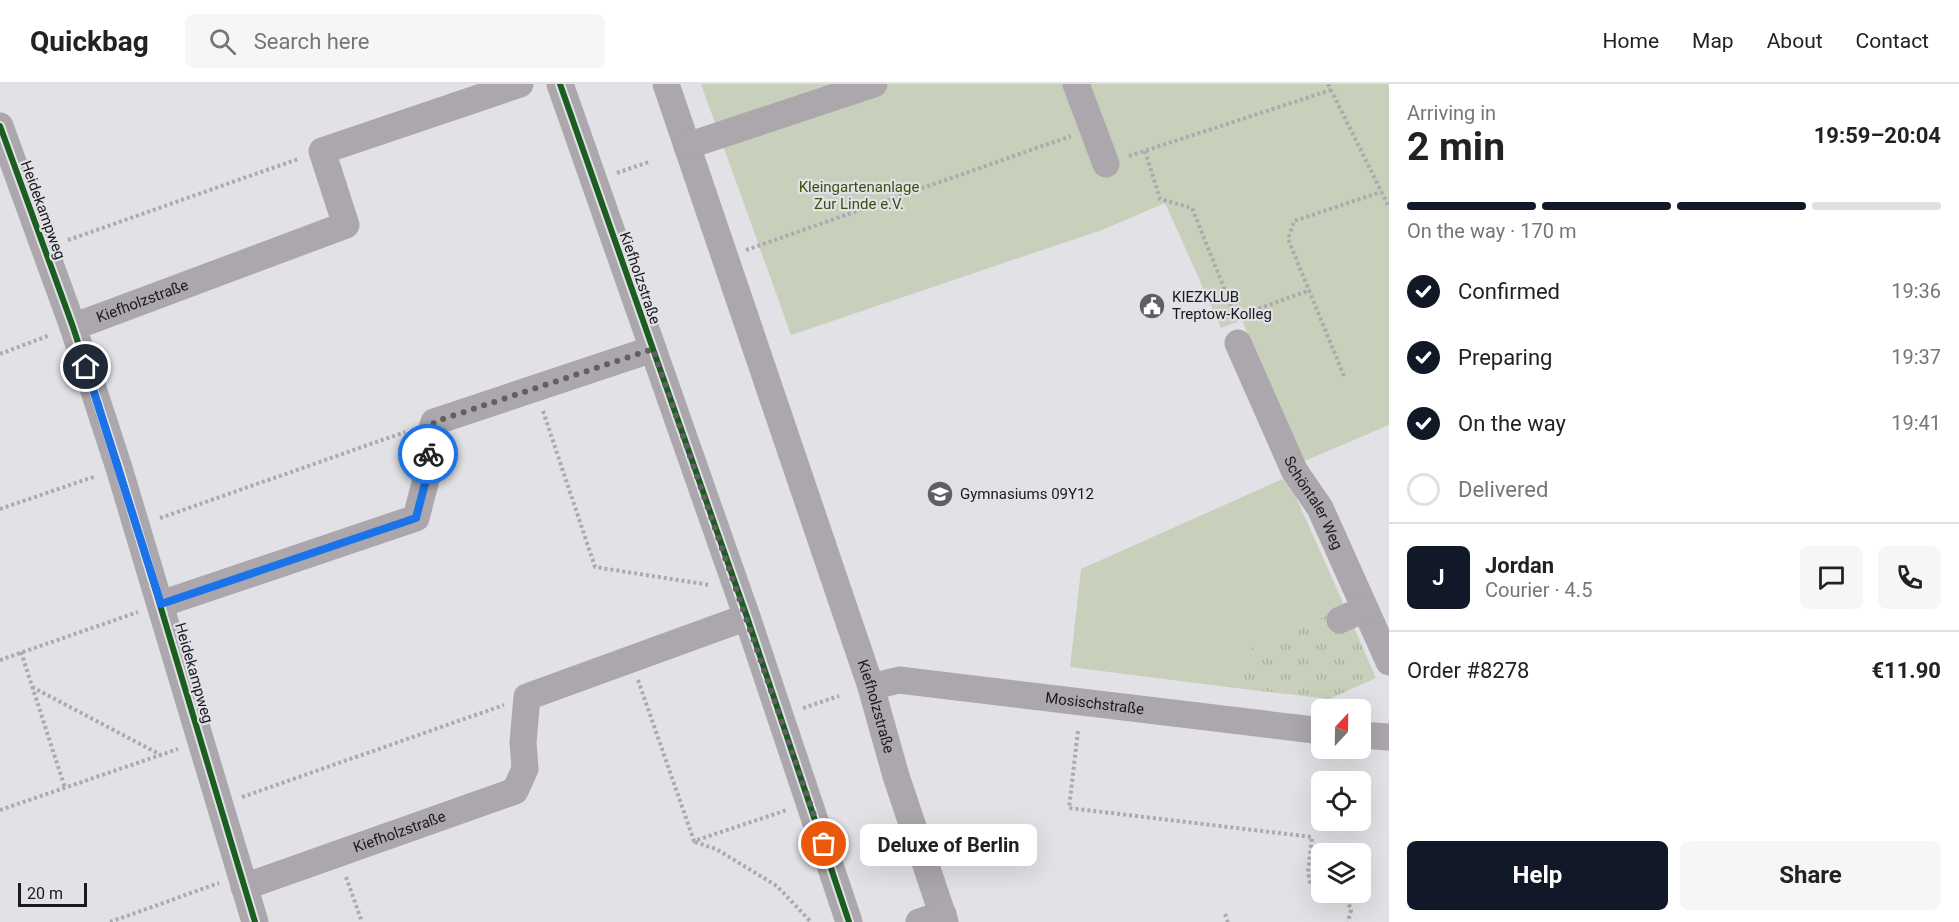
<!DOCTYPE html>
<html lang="en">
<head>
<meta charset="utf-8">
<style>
	:root { --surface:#fff; --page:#f6f6f6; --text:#222; --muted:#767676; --line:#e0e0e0; --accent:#111827 }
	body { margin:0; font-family:Roboto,sans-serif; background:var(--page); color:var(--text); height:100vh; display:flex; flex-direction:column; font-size:22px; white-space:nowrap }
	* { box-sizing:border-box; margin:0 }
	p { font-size:20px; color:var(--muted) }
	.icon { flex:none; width:33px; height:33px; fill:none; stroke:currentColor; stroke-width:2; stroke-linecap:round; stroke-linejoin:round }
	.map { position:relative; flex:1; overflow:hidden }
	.details { display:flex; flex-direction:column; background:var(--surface); width:570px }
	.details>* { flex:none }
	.needle { width:39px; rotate:22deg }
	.tools { position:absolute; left:1311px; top:615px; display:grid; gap:12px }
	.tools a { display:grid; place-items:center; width:60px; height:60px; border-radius:9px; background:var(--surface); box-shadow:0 6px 24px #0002; font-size:30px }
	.scale { position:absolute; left:18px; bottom:15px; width:69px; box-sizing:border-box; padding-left:6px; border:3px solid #1a1a1c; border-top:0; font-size:16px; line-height:21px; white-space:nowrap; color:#1a1a1c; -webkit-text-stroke:4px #e1e1e7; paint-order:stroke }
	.pin { position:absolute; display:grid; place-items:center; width:51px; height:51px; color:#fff; margin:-26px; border:3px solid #fff; border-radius:50%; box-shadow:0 2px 6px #0007 }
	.courier { position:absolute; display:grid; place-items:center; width:60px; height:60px; margin:-30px; border:4px solid #1a73e8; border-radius:50%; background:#fff; color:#222; box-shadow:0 2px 8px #0007 }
	.bubble { position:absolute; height:42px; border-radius:9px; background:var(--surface); box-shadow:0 6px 24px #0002; font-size:20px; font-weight:700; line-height:42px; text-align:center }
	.head em { font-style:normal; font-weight:700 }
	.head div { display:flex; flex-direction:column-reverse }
	.head { display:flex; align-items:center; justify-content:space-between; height:102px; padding:0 18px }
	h1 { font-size:39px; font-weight:700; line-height:45px }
	.bar { display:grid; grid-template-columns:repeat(4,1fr); gap:9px 6px; align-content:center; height:72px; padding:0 18px }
	.bar i { height:8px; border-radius:4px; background:var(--line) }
	.bar .on { background:var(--accent) }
	.bar p { grid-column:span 4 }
	.line { display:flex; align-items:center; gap:15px; padding:0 18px; border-top:2px solid var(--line) }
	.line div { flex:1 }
	.round { display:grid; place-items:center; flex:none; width:63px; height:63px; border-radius:9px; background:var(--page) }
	ol { padding:0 18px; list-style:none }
	li { display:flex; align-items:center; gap:18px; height:66px }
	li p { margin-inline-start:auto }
	li .icon { padding:6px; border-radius:50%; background:var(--accent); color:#fff; stroke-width:4 }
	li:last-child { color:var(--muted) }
	li i { width:33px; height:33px; border:3px solid var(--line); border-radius:50% }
	.primary-button { display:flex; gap:12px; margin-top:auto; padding:12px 18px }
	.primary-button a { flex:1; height:69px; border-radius:9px; background:var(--accent); color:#fff; font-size:24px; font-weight:700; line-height:69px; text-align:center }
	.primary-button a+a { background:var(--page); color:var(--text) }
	header { display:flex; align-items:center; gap:36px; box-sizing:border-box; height:84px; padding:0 30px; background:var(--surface); border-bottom:2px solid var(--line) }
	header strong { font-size:28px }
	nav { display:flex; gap:33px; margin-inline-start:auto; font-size:21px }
	.search { width:420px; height:54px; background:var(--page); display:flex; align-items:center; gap:15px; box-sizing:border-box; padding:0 21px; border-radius:9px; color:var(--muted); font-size:22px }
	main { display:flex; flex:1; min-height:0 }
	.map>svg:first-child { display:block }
</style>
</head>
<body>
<header>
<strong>Quickbag</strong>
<div class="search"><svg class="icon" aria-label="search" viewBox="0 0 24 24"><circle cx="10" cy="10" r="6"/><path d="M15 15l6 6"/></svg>Search here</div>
<nav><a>Home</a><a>Map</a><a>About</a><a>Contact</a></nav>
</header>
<main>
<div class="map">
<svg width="1389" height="838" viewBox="0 0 1389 838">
	<defs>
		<pattern id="park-tufts" width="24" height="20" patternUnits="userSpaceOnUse" patternTransform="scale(1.5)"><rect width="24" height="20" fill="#c8d0bc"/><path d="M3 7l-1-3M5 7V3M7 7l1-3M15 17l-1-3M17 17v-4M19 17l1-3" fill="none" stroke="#abb2a1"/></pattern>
	</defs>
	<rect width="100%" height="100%" fill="#e2e2e6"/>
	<polygon fill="url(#park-tufts)" points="1336,527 1353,541 1376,594 1329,615 1235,604 1238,582 1235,571"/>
	<g fill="#c8d0bc">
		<polygon points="701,0 1389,0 1389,341 1300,379 1242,236 1221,244 1165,119 1102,146 791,251"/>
		<polygon points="1287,393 1353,541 1336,527 1235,571 1238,582 1235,604 1070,583 1081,485"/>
	</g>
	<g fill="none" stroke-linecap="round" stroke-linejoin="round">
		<g stroke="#acaaae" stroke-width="4" stroke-dasharray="3 3" stroke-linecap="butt">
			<polyline points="1328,0 1389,123"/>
			<polyline points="1145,67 1160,115 1192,124 1236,234"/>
			<polyline points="1129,72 1331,6"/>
			<polyline points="617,89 651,77"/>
			<polyline points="68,156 298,75"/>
			<polyline points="746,166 1071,52"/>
			<polyline points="1236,233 1310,206"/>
			<polyline points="0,270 50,251"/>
			<polyline points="1344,292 1288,155 1294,137 1381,108"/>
			<polyline points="543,327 595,483 710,501"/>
			<polyline points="0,425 96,392"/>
			<polyline points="160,434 405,348"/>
			<polyline points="21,568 65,704"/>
			<polyline points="0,576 138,528"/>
			<polyline points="638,596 694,757 787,726"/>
			<polyline points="32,603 161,671"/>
			<polyline points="803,624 839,612"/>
			<polyline points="1078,647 1069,724 1312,753 1308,788 1310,798 1322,804"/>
			<polyline points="242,713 504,621"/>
			<polyline points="0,726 178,665"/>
			<polyline points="695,758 716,765 777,802 811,838"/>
			<polyline points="346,793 362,838"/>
			<polyline points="1329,808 1348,818 1351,826 1348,838"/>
			<polyline points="1225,830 1228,838"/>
			<polyline points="110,838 219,799"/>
		</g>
		<g stroke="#aba7ac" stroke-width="27">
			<polyline points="560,0 747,533 849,838"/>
			<path id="s1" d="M666 0 871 603 896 692 945 838"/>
			<polyline points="1076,0 1106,80"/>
			<polyline points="0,42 73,243 119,384 255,838"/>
			<polyline points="687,62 874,0"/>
			<path id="s2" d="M73 243 346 141 322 67 520 0"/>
			<path id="s3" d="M1238 259 1294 386 1320 424 1389 578"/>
			<polyline points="161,520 416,434 429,384 427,360 434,338 653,265"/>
			<polyline points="1340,536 1365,525"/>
			<path id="s4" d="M871 603 899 596 1322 647"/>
			<polyline points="1360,651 1389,653"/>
			<path id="s5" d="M244 803 515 707 525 685 523 658 527 613 747 533"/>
			<polyline points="919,838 943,830"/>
		</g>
		<defs>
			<g id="cycleway">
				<polyline points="560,0 747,533 849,838"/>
				<polyline points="0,42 73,243 119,384 255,838"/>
			</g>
		</defs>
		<use href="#cycleway" stroke="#e1e1e7" stroke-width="10"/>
		<use href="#cycleway" stroke="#1b5e20" stroke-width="6"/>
	</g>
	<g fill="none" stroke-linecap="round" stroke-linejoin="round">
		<polyline stroke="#606063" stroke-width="6" stroke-dasharray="0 10.8" points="428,370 426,360 434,338 653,265 824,760"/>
		<polyline stroke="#1a73e8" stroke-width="8" points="86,283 161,520 416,434 429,384 428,370"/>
	</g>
	<defs>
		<symbol id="civic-disc" viewBox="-11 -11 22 22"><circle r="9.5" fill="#606063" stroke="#e1e1e7"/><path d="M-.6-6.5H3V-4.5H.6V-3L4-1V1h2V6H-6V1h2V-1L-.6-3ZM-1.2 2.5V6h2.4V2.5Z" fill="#fff"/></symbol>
		<symbol id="school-disc" viewBox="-11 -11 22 22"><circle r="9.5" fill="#606063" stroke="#e1e1e7"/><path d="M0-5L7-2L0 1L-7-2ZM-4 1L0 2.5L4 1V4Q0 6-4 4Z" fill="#fff"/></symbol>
	</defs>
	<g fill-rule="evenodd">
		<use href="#civic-disc" x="1137" y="207" width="30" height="30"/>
		<use href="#school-disc" x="925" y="395" width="30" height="30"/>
	</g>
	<g text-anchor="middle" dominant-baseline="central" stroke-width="4.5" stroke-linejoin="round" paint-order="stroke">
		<g font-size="15" fill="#3c520b" stroke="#e1e1e7">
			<text x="859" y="103">Kleingartenanlage<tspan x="859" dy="17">Zur Linde e.V.</tspan></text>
		</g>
		<g font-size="15" fill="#1a1a1c" stroke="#e1e1e7">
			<text transform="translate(43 126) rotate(70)">Heidekampweg</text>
			<text transform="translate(640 194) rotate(71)">Kiefholzstraße</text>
			<text stroke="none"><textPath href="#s2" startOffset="74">Kiefholzstraße</textPath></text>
			<text stroke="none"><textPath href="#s3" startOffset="177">Schöntaler Weg</textPath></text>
			<text transform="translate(194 589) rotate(74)">Heidekampweg</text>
			<text stroke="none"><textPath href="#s4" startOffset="226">Mosischstraße</textPath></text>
			<text stroke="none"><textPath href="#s1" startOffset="657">Kiefholzstraße</textPath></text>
			<text stroke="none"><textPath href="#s5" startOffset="165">Kiefholzstraße</textPath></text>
		</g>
		<g font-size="15" fill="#1a1a1c" stroke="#e1e1e7" text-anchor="start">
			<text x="1172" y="213">KIEZKLUB<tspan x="1172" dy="17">Treptow-Kolleg</tspan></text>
			<text x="960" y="410">Gymnasiums 09Y12</text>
		</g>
	</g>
</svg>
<div class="tools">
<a><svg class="needle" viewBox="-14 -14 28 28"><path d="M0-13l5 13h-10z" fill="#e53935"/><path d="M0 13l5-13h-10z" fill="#767676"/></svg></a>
<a><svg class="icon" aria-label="locate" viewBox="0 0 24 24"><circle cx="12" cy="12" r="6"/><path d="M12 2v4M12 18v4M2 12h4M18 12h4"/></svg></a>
<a><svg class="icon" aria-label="layers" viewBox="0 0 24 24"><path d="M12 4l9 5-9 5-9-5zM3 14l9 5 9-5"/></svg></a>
</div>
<div class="scale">20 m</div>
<div class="pin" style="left:824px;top:760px;background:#ea580c"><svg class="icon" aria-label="bag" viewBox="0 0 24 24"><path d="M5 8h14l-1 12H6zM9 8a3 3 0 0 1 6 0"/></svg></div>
<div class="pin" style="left:86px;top:283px;background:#1f2937"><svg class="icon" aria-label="home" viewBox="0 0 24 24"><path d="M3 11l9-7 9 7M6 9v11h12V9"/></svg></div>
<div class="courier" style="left:428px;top:370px"><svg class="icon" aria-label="bike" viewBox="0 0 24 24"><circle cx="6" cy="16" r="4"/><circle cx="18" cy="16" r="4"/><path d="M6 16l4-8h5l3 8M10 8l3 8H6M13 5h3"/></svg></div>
<div class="bubble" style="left:860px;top:740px;width:177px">Deluxe of Berlin</div>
</div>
<section class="details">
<div class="head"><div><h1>2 min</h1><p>Arriving in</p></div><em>19:59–20:04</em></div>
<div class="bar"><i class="on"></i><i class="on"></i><i class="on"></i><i></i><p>On the way · 170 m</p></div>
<ol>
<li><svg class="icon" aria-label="check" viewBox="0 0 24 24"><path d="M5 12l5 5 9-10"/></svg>Confirmed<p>19:36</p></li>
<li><svg class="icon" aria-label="check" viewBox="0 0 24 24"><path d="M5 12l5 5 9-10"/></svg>Preparing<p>19:37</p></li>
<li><svg class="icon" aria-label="check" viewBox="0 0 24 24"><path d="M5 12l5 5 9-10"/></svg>On the way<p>19:41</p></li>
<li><i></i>Delivered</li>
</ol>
<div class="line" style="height:108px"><b class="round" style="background:var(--accent);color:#fff">J</b><div><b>Jordan</b><p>Courier · 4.5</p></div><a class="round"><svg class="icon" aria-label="chat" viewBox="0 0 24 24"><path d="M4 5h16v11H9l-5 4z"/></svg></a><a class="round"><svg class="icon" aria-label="phone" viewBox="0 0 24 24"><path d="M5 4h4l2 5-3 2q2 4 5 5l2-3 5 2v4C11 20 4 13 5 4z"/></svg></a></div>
<div class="line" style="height:78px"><div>Order #8278</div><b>€11.90</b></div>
<div class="primary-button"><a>Help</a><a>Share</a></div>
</section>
</main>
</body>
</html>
